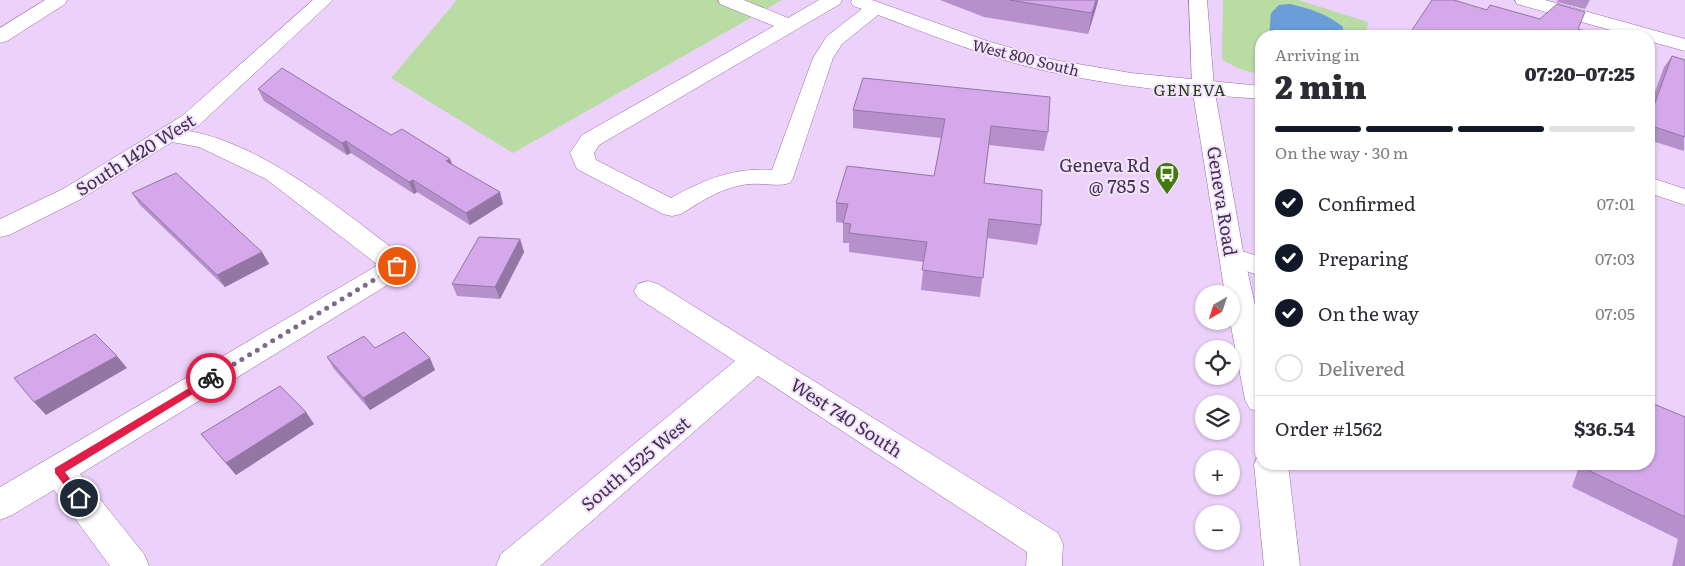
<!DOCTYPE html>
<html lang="en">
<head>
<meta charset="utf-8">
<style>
	:root { --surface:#fff; --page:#f2f2f3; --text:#2b2b33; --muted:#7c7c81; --line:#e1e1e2; --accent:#111827 }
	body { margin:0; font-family:Literata,serif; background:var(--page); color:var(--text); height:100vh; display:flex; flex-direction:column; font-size:19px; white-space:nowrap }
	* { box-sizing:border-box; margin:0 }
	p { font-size:16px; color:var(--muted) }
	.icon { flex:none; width:28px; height:28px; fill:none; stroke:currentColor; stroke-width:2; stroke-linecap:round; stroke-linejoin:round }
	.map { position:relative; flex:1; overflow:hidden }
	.panel { position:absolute; left:1255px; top:30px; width:400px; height:440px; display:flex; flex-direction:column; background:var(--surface); border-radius:20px; box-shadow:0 1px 4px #0004 }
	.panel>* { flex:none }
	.needle { width:32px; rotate:219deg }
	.tools { position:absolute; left:1195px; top:285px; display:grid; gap:10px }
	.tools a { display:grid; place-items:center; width:45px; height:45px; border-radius:50%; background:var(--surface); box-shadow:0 1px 4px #0004; font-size:25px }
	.pin { position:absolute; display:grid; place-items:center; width:42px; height:42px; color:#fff; margin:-21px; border:2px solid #fff; border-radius:50%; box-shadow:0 1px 5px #0007 }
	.courier { position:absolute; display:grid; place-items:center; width:50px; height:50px; margin:-25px; border:4px solid #e11d48; border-radius:50%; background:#fff; color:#222; box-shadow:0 1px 6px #0007 }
	.head em { font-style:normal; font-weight:800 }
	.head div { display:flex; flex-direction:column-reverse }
	.head { display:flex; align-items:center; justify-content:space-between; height:85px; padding:0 20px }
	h1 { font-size:32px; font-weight:800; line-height:38px }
	.bar { display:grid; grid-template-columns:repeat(4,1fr); gap:8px 5px; align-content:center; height:60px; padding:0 20px }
	.bar i { height:6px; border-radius:4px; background:var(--line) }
	.bar .current { background:var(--accent) }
	.bar p { grid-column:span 4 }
	.line { display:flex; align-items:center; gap:12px; padding:0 20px; border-top:1px solid var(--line) }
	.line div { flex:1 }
	ol { padding:0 20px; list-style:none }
	li { display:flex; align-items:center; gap:15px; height:55px }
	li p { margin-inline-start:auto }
	li .icon { padding:5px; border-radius:50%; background:var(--accent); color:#fff; stroke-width:4 }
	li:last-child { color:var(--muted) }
	li i { width:28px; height:28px; border:2px solid var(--line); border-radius:50% }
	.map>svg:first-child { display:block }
</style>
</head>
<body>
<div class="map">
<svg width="1685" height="566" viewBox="0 0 1685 566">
	<rect width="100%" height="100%" fill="#ecd1fa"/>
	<g fill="#b8dca3">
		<polygon points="457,0 782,0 513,153 391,78"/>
		<path d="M1223 0H1298L1368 22 1365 36H1261V74C1246 72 1235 68 1222 59Z"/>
	</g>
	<path fill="#6b9dd9" d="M1290 4C1310 9 1326 13 1343 27V36H1269L1271 13 1279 5Z"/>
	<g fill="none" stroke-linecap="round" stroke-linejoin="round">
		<defs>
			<g id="minor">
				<polygon points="45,0 67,0 65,4 7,41 0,43 0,28"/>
				<path d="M313 0H333L198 126 189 131C267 145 344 213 407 259L410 266 407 273 80 474 144 554 149 566H110L54 490 12 515 0 520V487L378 265 266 179 199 147 172 142 81 199 9 235 0 237V219L63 189 182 116Z"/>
				<path d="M718 0H744L788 18 819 0H842L840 4 599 145 594 153 596 160 671 198C703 180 735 167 772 170L813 58 827 36 862 9 853 6 851 2 852 0H872L987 41 1054 60 1131 73 1261 86V99C1181 93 1099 85 1022 65 973 52 926 33 878 15L842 44 833 58 793 178 790 183C777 187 763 183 750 184 724 186 702 201 681 214L672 216 663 214 577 169 570 153 582 135 774 26 720 4Z"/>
				<polygon points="1515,0 1545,0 1685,39 1685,51 1649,41 1649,36 1632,36 1517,4"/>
				<polygon points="1649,177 1685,189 1685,205 1649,193"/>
				<polygon points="1232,248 1261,257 1261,276 1223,263 1219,257 1223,251"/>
				<polygon points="648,281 658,284 1058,533 1063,544 1062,566 1026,566 1027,552 758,376 540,566 496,566 501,554 735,361 638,298 634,291 638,284"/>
			</g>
			<g id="major">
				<polygon points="1189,0 1207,0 1214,87 1243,251 1261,332 1261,412 1250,409 1245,400 1230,321 1231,294 1225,294 1192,87"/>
				<polygon points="1259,454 1261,454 1261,464 1288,464 1300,566 1264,566 1254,464"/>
			</g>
		</defs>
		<use href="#minor" stroke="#966cab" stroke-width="1"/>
		<use href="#major" stroke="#966cab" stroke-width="1"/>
		<use href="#minor" fill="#fff" fill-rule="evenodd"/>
		<use href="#major" fill="#fff" fill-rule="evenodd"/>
	</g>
	<g fill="#b690ca">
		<polygon points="940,0 1098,0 1088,34 984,17"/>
		<polygon points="1558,0 1590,0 1585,9 1557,2"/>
		<polygon points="1672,56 1685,60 1684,151 1649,140 1649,108 1664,67"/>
		<polygon points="863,78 1048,132 1044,151 989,145 984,183 1041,225 1037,245 987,238 980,297 921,290 924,262 849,252 849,243 843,243 843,223 836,222 836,203 934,176 941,138 853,128 853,110"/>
		<polygon points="258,89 450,159 452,164 503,204 470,225 417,192 414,194 351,153 347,155 264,101"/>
		<polygon points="132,193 262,252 269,264 225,287 140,205"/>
		<polygon points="520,239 524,252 500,299 457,296 452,284"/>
		<polygon points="375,348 435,370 370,410 334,369 327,357"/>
		<polygon points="1685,417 1685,566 1672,566 1678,539 1572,487 1580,464 1649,464"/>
		<polygon points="314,424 236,475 201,434"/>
	</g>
	<g fill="#9476a4">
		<polygon points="1096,0 1098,0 1097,5 1088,34 1092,13"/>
		<polygon points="346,141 351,153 347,155 342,143"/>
		<polygon points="450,159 455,171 446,161"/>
		<polygon points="413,180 417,192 414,194 409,182"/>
		<polygon points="500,192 503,204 470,225 466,213"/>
		<polygon points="520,239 524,252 500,299 495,287"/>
		<polygon points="262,252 269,264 225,287 217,275"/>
		<polygon points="117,356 127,368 46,415 34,402"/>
		<polygon points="430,358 435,370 370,410 363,398"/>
		<polygon points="306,412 314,424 236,475 226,463"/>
	</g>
	<g fill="#d4a8eb" stroke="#9476a4">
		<polygon points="1009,0 1096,0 1092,13"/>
		<polygon points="1432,0 1454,0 1487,10 1490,5 1540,19 1557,4 1585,12 1578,29 1602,36 1408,36"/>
		<polygon points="1672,56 1685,60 1685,137 1649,125 1649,119"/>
		<polygon points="282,68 391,135 402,129 450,159 446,161 500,192 466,213 413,180 409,182 346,141 342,143 258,89"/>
		<polygon points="863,78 1050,97 1048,132 991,126 984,183 1042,190 1041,225 989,219 983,278 922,270 927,242 849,233 851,224 843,223 848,204 836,203 847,166 934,176 945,119 853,110"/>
		<polygon points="176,173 262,252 217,275 132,193"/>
		<polygon points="479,237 520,239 495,287 452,284"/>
		<polygon points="404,332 430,358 363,398 327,357 364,336 375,348"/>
		<polygon points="95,334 117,356 34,402 14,378"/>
		<polygon points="280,386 306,412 226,463 201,434"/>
		<polygon points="1649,402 1685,417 1685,517 1588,470 1590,464 1649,464"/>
	</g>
	<polygon fill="#e11d48" points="211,375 216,378 214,381 65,472 84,498 83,501 76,501 55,473 55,468"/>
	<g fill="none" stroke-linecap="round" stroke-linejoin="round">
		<polyline stroke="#7f6a8a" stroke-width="5" stroke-dasharray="0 9" points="211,378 397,266"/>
	</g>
	<defs>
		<symbol id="bus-pin" viewBox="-11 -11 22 30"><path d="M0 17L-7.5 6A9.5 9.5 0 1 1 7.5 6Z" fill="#437a0c" stroke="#f4e3fe"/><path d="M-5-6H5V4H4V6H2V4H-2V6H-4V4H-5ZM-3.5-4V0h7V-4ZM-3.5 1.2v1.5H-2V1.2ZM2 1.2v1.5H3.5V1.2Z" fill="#fff"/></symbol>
	</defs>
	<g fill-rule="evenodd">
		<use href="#bus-pin" x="1153" y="160" width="28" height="38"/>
	</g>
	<g text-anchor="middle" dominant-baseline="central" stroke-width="4" stroke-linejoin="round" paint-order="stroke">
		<g font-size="15" fill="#44324d" stroke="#f4e3fe">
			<text transform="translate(1026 57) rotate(14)">West 800 South</text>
		</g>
		<g font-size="16" letter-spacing="1" fill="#243f0f" stroke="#f4e3fe">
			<text x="1190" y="89">GENEVA</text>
		</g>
		<g font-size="18" fill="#44324d" stroke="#f4e3fe">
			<text transform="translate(135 154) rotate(-32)">South 1420 West</text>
			<text transform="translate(1223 201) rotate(81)">Geneva Road</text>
			<text transform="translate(847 417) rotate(33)">West 740 South</text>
			<text transform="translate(635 463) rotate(-40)">South 1525 West</text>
		</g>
		<g font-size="18" fill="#44324d" stroke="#f4e3fe" text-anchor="end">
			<text x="1150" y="164">Geneva Rd<tspan x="1150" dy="21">@ 785 S</tspan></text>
		</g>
	</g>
</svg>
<div class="tools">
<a><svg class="needle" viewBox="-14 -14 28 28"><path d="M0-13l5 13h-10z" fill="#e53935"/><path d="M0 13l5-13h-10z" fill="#7c7c81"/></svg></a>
<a><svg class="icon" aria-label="locate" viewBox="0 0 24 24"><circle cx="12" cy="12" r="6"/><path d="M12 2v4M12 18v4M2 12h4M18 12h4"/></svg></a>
<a><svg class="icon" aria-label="layers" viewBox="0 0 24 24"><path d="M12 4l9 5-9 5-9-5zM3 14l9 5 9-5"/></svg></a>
<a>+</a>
<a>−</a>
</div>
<div class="pin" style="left:397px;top:266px;background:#ea580c"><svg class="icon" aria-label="bag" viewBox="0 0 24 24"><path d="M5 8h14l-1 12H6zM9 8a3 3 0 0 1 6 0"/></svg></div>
<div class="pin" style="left:79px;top:498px;background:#1f2937"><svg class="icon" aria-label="home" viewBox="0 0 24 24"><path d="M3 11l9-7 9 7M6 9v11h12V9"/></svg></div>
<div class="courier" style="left:211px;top:378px"><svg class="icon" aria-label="bike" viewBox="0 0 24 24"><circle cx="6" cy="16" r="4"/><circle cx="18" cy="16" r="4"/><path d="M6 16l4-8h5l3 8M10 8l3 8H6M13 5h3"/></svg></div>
<section class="panel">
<div class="head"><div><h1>2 min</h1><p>Arriving in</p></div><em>07:20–07:25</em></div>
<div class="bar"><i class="current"></i><i class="current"></i><i class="current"></i><i></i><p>On the way · 30 m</p></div>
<ol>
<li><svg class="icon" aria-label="check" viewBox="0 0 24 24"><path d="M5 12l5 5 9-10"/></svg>Confirmed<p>07:01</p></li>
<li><svg class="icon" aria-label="check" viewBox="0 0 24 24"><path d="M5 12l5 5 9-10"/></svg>Preparing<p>07:03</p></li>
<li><svg class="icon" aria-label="check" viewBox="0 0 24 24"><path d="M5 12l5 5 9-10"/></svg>On the way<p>07:05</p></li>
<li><i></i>Delivered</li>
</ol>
<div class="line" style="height:65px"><div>Order #1562</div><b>$36.54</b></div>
</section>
</div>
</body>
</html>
